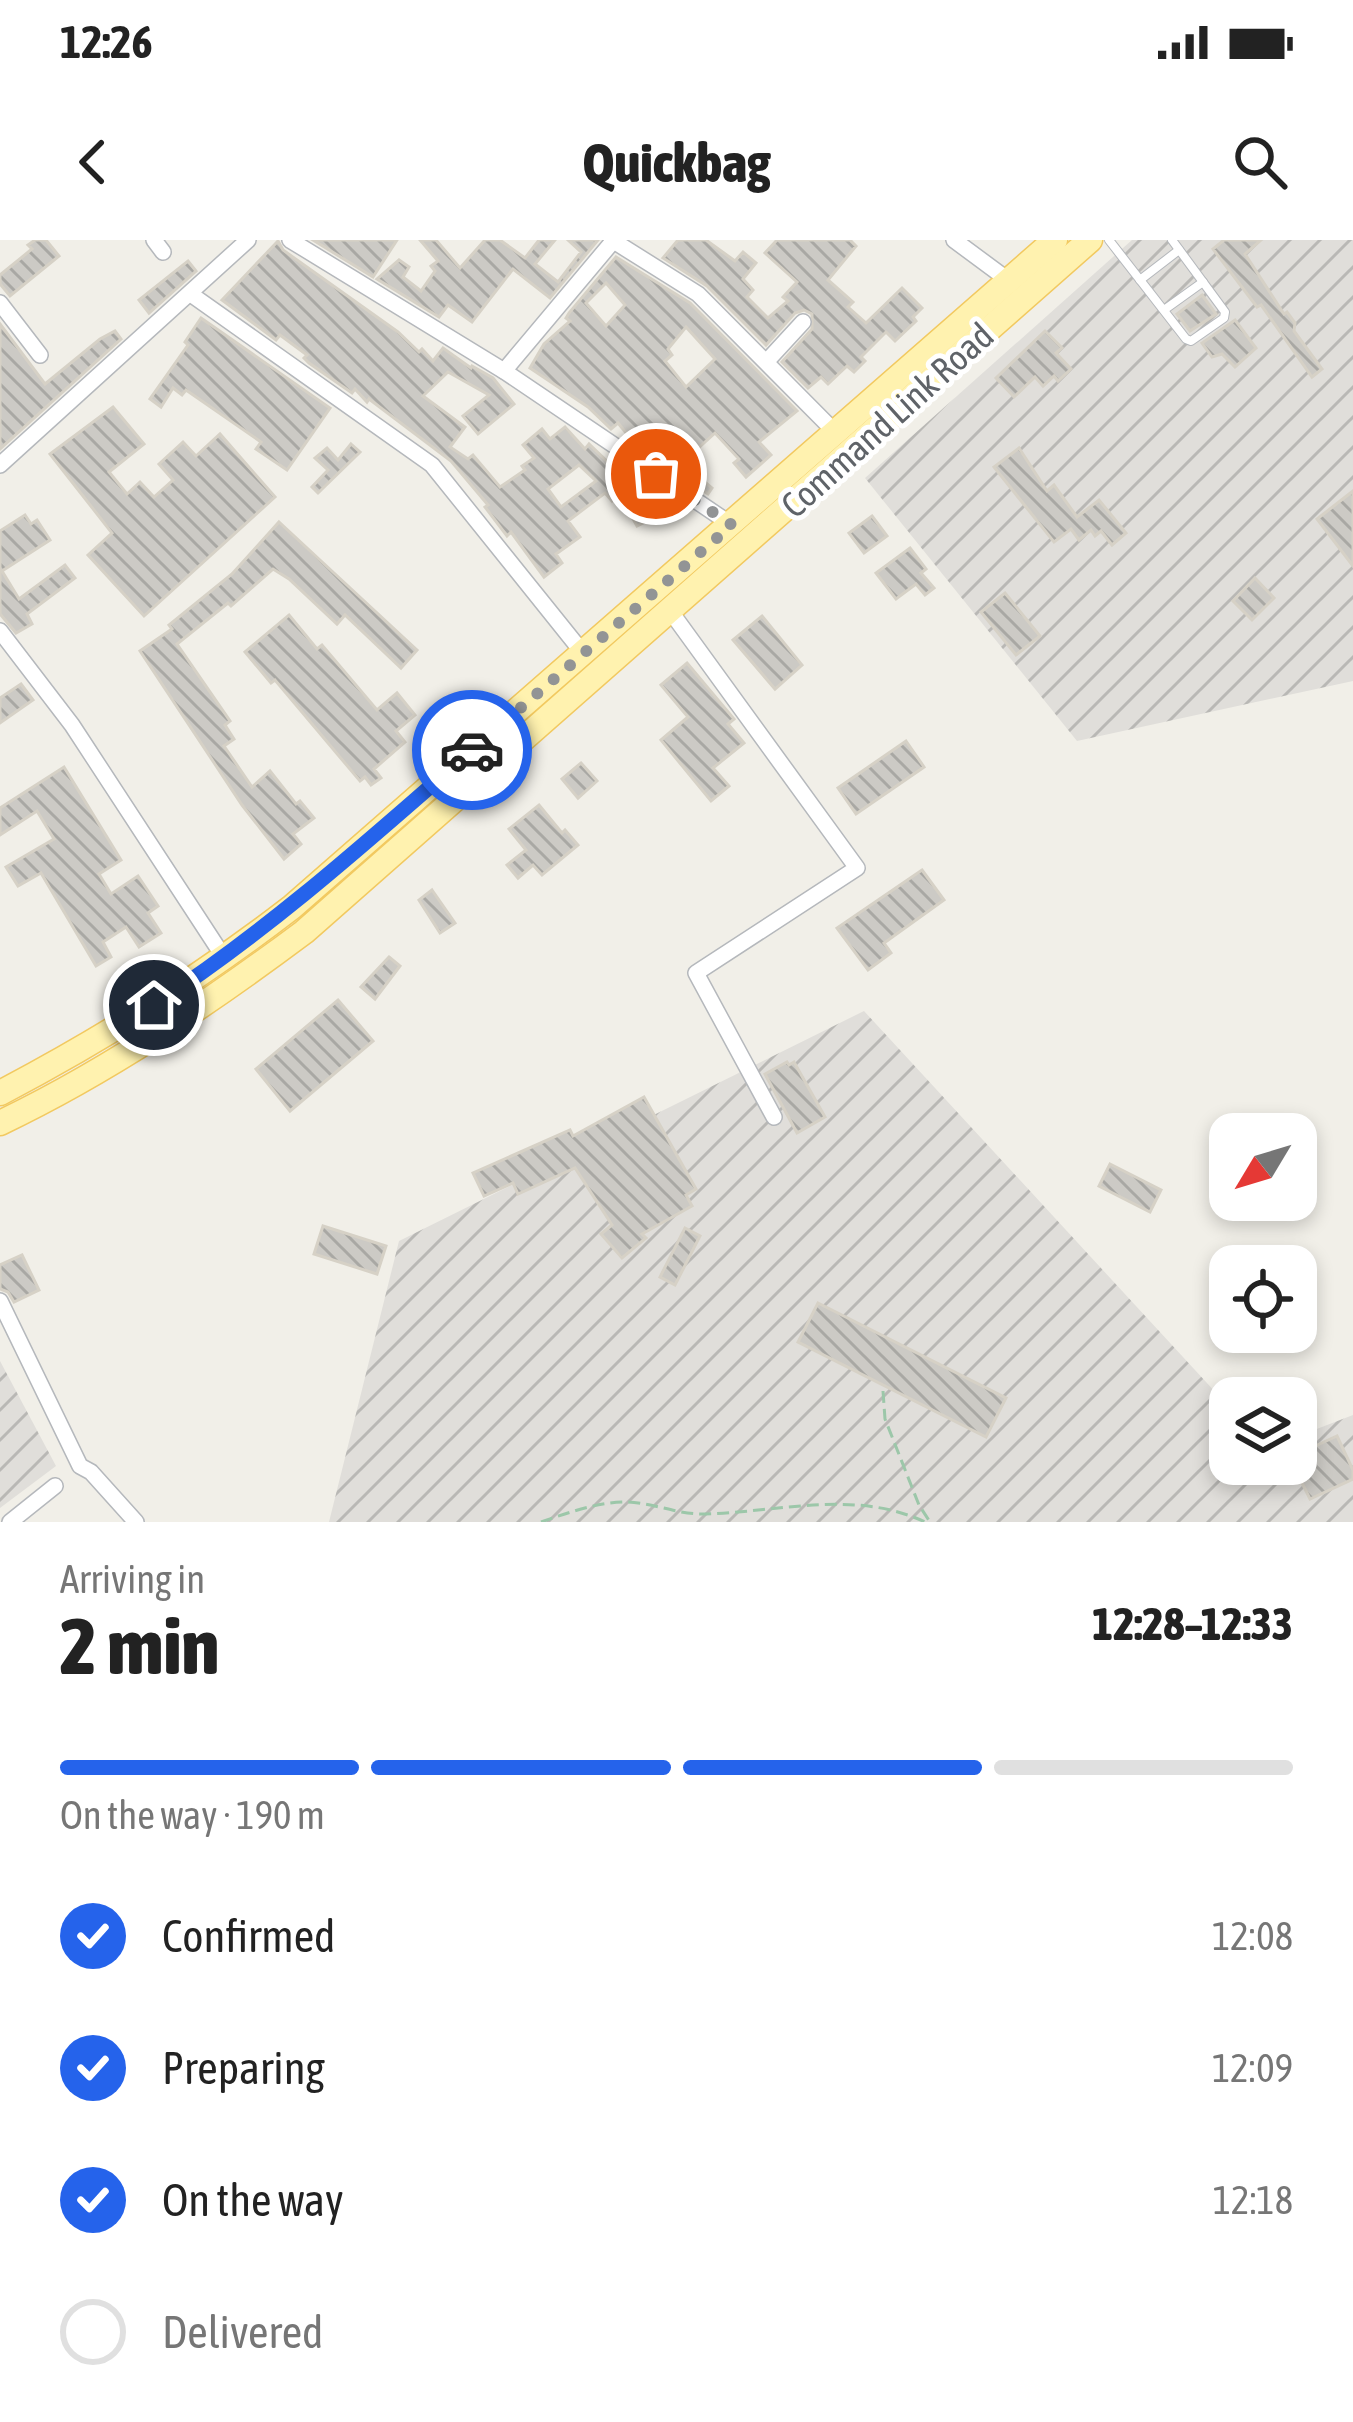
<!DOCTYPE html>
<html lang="en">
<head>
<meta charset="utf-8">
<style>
	:root { --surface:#fff; --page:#f6f6f6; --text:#222; --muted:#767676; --line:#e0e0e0; --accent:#2563eb }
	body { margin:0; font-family:"Asap Condensed",sans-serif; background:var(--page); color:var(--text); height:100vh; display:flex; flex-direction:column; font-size:45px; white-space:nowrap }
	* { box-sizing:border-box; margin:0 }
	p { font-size:39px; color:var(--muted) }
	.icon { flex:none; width:66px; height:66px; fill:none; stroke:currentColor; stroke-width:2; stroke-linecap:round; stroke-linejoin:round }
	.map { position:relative; height:1282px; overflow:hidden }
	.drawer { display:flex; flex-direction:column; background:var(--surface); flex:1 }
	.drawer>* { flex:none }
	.needle { width:78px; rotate:232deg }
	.controls { position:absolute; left:1209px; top:873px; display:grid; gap:24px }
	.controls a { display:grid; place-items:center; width:108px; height:108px; border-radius:24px; background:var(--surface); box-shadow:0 6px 18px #0003; font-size:60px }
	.pin { position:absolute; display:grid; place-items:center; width:102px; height:102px; color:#fff; margin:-51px; border:6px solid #fff; border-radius:50%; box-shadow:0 3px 12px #0007 }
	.courier { position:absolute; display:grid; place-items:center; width:120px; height:120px; margin:-60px; border:9px solid #2563eb; border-radius:50%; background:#fff; color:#222; box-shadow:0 3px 15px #0007 }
	.overview em { font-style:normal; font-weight:800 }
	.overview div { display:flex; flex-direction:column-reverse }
	.overview { display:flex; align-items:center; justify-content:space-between; height:204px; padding:0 60px }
	h1 { font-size:78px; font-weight:800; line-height:90px }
	.bar { display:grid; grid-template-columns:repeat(4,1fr); gap:18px 12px; align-content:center; height:144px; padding:0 60px }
	.bar i { height:15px; border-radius:9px; background:var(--line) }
	.bar .on { background:var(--accent) }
	.bar p { grid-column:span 4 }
	ol { padding:0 60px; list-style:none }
	li { display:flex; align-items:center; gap:36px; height:132px }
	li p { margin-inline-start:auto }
	li .icon { padding:12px; border-radius:50%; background:var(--accent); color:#fff; stroke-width:4 }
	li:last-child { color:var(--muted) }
	li i { width:66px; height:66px; border:6px solid var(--line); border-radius:50% }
	.status { display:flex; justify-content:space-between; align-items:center; height:84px; padding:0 60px; background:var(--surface); direction:ltr }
	.status svg { height:33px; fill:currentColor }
	header { display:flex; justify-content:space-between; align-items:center; height:156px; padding:0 60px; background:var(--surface); font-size:54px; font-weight:800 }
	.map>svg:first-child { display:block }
</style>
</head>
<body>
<div class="status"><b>12:26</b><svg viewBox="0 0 49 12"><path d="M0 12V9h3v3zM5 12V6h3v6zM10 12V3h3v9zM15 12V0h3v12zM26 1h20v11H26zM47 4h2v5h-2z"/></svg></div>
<header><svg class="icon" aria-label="back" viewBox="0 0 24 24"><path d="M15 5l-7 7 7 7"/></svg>Quickbag<svg class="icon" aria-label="search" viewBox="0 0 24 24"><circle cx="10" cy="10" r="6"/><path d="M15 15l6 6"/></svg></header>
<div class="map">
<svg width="1353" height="1282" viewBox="0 0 1353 1282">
	<defs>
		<pattern id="industrial-furrows" width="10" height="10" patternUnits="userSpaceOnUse" patternTransform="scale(3)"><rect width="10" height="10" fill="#e0deda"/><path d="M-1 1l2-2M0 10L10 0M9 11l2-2" fill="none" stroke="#b9b8b5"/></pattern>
		<pattern id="building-back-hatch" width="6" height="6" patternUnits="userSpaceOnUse" patternTransform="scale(3)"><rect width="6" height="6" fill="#cccac5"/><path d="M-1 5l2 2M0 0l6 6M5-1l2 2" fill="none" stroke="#a9a8a4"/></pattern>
	</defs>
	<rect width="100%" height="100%" fill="#f1efe8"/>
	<g fill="url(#industrial-furrows)">
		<polygon points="1132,0 1353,0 1353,441 1077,501 865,238"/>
		<polygon points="864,771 1230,1168 1230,1224 1296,1224 1296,1197 1353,1175 1353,1282 329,1282 399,1001"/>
		<polygon points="0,1121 56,1226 0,1268"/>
	</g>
	<g fill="url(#building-back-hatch)" stroke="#d6d1c6" stroke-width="3" fill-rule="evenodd">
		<polygon points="35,0 46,0 59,16 10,56 0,44 0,35 32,9 28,5"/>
		<polygon points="313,0 397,0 373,37"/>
		<polygon points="420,0 436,0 460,28 485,0 500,0 525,18 539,0 555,0 535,24 558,42 581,12 568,0 598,0 550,58 513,29 472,82 448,65 439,77 377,39 399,20 409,27 403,37 421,51 435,31 431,26 438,21"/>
		<polygon points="678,0 706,0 735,21 743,12 756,23 743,39 753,50 747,57 768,78 788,61 783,57 797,42 765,13 777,0 850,0 856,6 828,40 853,62 848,67 866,83 902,48 922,68 913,77 916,81 895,101 886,92 861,117 865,121 854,132 847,126 828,144 821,137 808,148 782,122 812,89 812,74 804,70 795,73 766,105 707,46 663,18"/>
		<polygon points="1224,0 1261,0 1245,14 1284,74 1287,72 1295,83 1294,91 1322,129 1312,137 1261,65 1257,67 1213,9"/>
		<path d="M278 1 283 10 398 92 419 112 422 109 433 121 443 108 471 128 472 126 493 138 514 164 478 194 463 176 489 155 448 132 423 156 465 187 450 207 468 219 473 215 500 247 525 230 522 226 534 218 523 205 542 189 550 199 565 187 585 209 589 204 638 251 653 278 637 286 619 254 612 261 605 253 568 281 580 297 556 314 562 323 544 337 511 292 507 296 485 267 488 265 451 221 369 159 367 162 355 149 352 153 309 123 304 118 307 115 280 95 276 100 222 60ZM579 225 596 241 561 267 548 249Z"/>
		<path d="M616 17 690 63 797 171 759 202 771 215 746 237 734 223 739 219 715 193 682 223 712 248 708 254 663 224 641 198 635 204 618 183 611 189 588 167 530 128 544 104 570 81 566 78 569 73ZM606 43 625 65 606 86 586 63ZM686 87 715 119 686 147 665 121 672 115 668 109Z"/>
		<polygon points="188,21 196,31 149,73 139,60"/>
		<polygon points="1202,55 1216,74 1190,91 1177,74"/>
		<polygon points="201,78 330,168 287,230 256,209 261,202 186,150 182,155 173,148 161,167 150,159 188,105 185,102"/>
		<polygon points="1235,80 1256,108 1235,127 1222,114 1212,117 1202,103"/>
		<polygon points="0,84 45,144 100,99 115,91 121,99 0,209"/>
		<polygon points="1045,91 1062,108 1056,113 1071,129 1058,141 1054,136 1043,146 1035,137 1014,157 996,138"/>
		<polygon points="113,167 144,204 109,232 127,254 140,242 154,257 173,240 159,224 183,202 196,216 220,194 275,257 144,376 88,315 112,293 50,214"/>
		<polygon points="351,204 360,212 318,253 312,247 328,230 315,218 327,208 338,220"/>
		<polygon points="1019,208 1047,251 1054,245 1077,277 1099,260 1126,293 1112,305 1101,291 1095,296 1091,290 1079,300 1071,289 1054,302 994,227"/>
		<polygon points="1353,251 1353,326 1317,279"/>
		<polygon points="25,275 31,284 37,280 50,300 2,331 19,359 65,325 75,338 27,374 32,384 16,393 0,374 0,291"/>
		<polygon points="872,276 887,296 864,313 849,293"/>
		<polygon points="279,282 417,410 401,428 345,375 337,384 289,339 273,329 231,366 228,363 177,404 230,481 225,485 234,499 224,506 252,547 270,531 296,564 300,561 314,578 293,594 301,604 284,619 242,565 140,411 172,389 169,385 232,334"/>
		<polygon points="910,308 926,329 921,333 934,348 925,355 916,344 896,359 876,333"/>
		<polygon points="1255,338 1274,358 1252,380 1233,361"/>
		<polygon points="1005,353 1040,396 1016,415 981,372"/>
		<polygon points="289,375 317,409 322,405 377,470 397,453 415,475 396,491 405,502 374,529 381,538 371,545 365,537 360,541 275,440 271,443 245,412"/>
		<polygon points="762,376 802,425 775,449 733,400"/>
		<polygon points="687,423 734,479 728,484 744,503 713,528 729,546 711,561 661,500 688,477 661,445"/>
		<polygon points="21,444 33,460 0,483 0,458"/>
		<polygon points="906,501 924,527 856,574 838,548"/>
		<polygon points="581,523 597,541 578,558 562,539"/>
		<polygon points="64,527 121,620 99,634 111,654 138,636 158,666 148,673 161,693 139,707 126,687 103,702 111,717 96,726 41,633 18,646 6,627 54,599 37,571 0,595 0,568"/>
		<polygon points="539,565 562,593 565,590 578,605 542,635 533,625 518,638 507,625 526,610 509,589"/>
		<polygon points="922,630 944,660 884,703 891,713 868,730 837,688"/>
		<polygon points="432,650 455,683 440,693 419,660"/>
		<polygon points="389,717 400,726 375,759 361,747"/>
		<polygon points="338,760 373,801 290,871 256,829"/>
		<polygon points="787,822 789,825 794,822 825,877 797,893 765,834"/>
		<polygon points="644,857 696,949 686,955 692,966 642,994 646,998 622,1018 601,994 612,985 575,928 518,954 513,943 484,956 473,933 570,890 573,896"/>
		<polygon points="1110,924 1161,950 1150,972 1099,946"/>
		<polygon points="323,986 386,1006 377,1034 314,1014"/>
		<polygon points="685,988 700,996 675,1045 660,1037"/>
		<polygon points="22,1015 39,1050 14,1062 8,1052 0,1049 0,1025"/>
		<polygon points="818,1063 1006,1158 986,1197 798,1102"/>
		<polygon points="1337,1196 1353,1230 1353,1239 1310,1259 1298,1235 1302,1233 1296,1215"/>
	</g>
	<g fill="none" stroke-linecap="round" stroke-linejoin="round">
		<defs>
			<g id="service">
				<polyline points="1109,0 1186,99 1191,101 1224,78 1225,72 1172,0"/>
				<polyline points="1140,40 1179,10"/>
				<polyline points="1164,70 1203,42"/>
			</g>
			<g id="minor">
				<polyline points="154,0 163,12"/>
				<polyline points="290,0 504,131 732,285"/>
				<polyline points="612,0 698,54 837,194"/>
				<polyline points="954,0 1008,40"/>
				<polyline points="192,55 432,225 583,413"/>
				<polyline points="0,63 40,115"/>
				<polyline points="768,120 803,82"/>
				<polyline points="504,131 614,0"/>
				<polyline points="0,225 248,0"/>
				<polyline points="671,372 857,628 696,733 774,877"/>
				<polyline points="0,391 72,485 225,719"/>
				<polyline points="0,1061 80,1226 91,1232 136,1282"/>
				<polyline points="10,1282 55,1246"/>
			</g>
			<g id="primary">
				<path d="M0 853C103 799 200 738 292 667L1055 0"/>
				<path d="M0 883C107 832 209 763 304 692L1090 0"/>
			</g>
		</defs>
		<use href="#service" stroke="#b5b8bc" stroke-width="10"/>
		<use href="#minor" stroke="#b5b8bc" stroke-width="18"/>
		<use href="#primary" stroke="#f2c960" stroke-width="27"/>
		<g stroke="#9cc7a9" stroke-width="3" stroke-dasharray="12 6" stroke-linecap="butt">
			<polyline points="883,1151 885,1179 919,1265 930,1282"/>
			<path d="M541 1282C567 1273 595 1263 622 1262 650 1261 677 1275 705 1274 779 1272 855 1249 925 1282"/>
		</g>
		<use href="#service" stroke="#fff" stroke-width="8"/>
		<use href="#minor" stroke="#fff" stroke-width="15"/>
		<use href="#primary" stroke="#fff2af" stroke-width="24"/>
	</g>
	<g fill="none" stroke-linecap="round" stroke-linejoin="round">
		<polyline stroke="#929495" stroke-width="12" stroke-dasharray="0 21.6" points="472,510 732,285 656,234"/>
		<path stroke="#2563eb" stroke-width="15" d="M154 765C269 690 369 600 472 510"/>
	</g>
	<g text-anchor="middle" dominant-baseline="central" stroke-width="10" stroke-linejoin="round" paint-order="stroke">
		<g font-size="36" fill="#5f6368" stroke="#fff">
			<text transform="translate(887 180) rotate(-42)">Command Link Road</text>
		</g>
	</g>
</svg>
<div class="controls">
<a><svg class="needle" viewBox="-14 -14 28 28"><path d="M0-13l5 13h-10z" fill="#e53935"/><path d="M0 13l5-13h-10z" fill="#767676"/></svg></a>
<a><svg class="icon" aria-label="locate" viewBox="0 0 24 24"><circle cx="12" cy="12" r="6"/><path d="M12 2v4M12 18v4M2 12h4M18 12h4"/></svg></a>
<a><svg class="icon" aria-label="layers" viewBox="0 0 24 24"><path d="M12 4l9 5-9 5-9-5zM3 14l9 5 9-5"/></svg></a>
</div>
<div class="pin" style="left:656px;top:234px;background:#ea580c"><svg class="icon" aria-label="bag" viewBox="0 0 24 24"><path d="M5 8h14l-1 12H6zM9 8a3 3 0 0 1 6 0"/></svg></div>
<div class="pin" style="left:154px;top:765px;background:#1f2937"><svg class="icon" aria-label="home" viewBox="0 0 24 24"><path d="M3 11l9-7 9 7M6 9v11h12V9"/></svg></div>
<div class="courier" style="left:472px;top:510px"><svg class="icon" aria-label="car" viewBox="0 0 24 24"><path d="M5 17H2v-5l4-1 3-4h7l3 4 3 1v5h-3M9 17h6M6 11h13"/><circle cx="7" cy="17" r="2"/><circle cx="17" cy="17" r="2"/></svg></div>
</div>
<section class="drawer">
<div class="overview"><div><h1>2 min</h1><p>Arriving in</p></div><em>12:28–12:33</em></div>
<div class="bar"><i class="on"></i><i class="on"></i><i class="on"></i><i></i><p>On the way · 190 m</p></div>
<ol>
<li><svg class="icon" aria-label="check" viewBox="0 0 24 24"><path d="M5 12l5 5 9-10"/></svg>Confirmed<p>12:08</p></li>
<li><svg class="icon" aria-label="check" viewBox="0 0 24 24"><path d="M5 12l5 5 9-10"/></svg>Preparing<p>12:09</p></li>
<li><svg class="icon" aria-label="check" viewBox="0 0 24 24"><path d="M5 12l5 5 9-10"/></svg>On the way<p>12:18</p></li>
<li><i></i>Delivered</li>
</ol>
</section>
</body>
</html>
